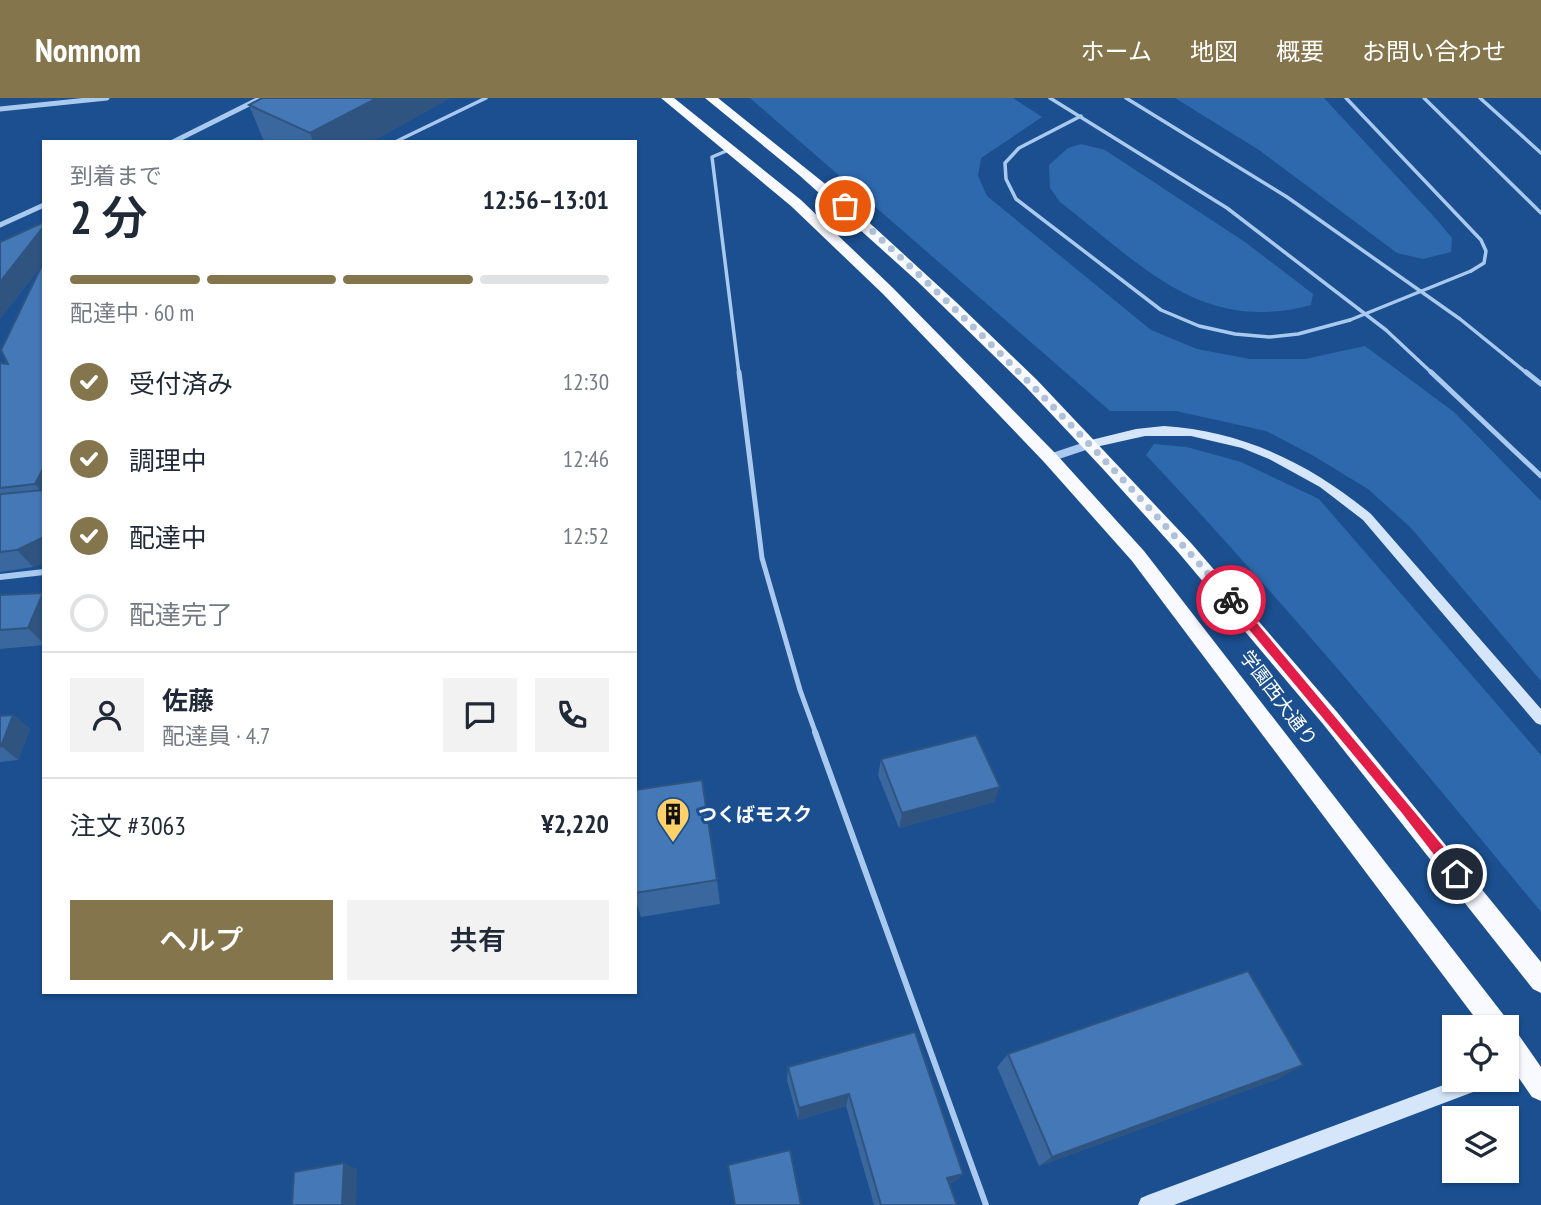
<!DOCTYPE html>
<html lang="ja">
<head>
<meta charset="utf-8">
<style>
	:root { --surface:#fff; --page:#f2f2f3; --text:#1f2937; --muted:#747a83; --line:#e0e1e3; --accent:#84754c }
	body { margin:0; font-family:"PT Sans Narrow","Noto Sans JP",sans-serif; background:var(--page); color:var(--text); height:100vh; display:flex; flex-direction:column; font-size:26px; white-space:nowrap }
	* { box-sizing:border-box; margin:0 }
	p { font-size:23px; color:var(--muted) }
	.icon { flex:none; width:38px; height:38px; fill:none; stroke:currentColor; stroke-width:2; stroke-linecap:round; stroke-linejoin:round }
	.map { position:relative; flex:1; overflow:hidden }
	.details { position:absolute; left:42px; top:42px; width:595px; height:854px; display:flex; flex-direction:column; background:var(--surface); border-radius:0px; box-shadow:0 2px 5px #0004 }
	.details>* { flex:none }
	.fabs { position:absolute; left:1442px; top:917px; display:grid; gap:14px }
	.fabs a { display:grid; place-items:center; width:77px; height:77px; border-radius:0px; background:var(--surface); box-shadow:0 2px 5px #0004; font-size:35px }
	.pin { position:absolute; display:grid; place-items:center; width:60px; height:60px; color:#fff; margin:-30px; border:4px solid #fff; border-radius:50%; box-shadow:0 2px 7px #0007 }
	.courier { position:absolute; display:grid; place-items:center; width:70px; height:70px; margin:-35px; border:5px solid #e11d48; border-radius:50%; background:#fff; color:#222; box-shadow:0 2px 9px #0007 }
	.overview em { font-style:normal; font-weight:600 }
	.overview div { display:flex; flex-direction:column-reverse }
	.overview { display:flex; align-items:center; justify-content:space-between; height:119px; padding:0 28px }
	h1 { font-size:46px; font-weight:600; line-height:52px }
	.bar { display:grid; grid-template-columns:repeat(4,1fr); gap:10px 7px; align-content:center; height:84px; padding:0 28px }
	.bar i { height:9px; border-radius:5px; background:var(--line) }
	.bar .on { background:var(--accent) }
	.bar p { grid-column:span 4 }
	.line { display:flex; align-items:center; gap:18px; padding:0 28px; border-top:2px solid var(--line) }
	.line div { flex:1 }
	.round { display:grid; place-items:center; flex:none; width:74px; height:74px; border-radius:0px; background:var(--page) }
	ol { padding:0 28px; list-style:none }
	li { display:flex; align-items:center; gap:21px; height:77px }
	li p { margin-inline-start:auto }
	li .icon { padding:7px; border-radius:50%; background:var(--accent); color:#fff; stroke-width:4 }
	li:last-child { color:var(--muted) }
	li i { width:38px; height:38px; border:4px solid var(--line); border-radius:50% }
	.button { display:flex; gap:14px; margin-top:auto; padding:14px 28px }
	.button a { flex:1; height:80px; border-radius:0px; background:var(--accent); color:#fff; font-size:28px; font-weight:600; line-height:80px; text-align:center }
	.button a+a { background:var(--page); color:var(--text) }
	header { display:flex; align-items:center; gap:42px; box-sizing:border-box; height:98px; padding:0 35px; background:var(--accent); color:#fff }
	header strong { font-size:33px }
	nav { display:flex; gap:38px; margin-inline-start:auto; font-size:24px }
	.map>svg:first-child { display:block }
</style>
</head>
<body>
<header>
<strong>Nomnom</strong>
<nav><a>ホーム</a><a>地図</a><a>概要</a><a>お問い合わせ</a></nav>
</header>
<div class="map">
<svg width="1541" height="1107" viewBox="0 0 1541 1107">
	<rect width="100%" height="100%" fill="#1b4f8f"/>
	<g fill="#2e69ad">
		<polygon points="750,0 1013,0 1042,19 981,60 978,78 987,98 1151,232 1197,251 1250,261 1305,261 1365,248 1454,314 1541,403 1541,583 1411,430 1368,391 1312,357 1266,333 1176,313 1110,313"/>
		<polygon points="1175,0 1324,0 1437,122 1452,140 1451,154 1423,161 1397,155 1259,52"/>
		<path d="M1081 46 1105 52 1245 144 1313 196 1311 207C1201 237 1141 166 1060 104L1050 90 1049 67 1068 50Z"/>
		<path d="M1154 346 1187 349 1241 364 1319 401 1541 657V814C1413 658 1284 504 1146 357Z"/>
	</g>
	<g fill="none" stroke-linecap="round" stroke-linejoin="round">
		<g stroke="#a9c9ee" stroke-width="3.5">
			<polyline points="1050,0 1227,110 1386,232 1433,276"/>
			<polyline points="1126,0 1287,99 1460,221 1528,276"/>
			<polyline points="1346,0 1481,142 1486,153 1484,165 1471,173"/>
			<polyline points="1424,0 1541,115"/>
			<polyline points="1480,0 1541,55"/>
			<polyline points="1081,18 1019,50 1005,65 1006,81 1016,101 1161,212 1199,228 1235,236 1269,239 1298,236 1350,222"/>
			<polyline points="395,44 486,0"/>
			<polyline points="731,51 712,59 739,276"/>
		</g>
		<g stroke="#a9c9ee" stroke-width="5">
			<polyline points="739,274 762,460 800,592 816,636"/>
			<polyline points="1431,274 1541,378"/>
			<polyline points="1526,274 1541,286"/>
		</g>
		<polyline stroke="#a9c9ee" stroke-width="6" points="815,634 986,1107"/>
		<g stroke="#a9c9ee" stroke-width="5">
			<polyline points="0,11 107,0"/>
			<polyline points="173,44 261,0"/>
			<polyline points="0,127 44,107"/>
		</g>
		<polyline stroke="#a9c9ee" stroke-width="6" points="0,479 44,474"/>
		<polygon fill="#a9c9ee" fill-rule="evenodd" points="1091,342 1095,343 1096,346 1095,349 1050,364 1045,360 1046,357"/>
		<g fill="#d6e6fa" fill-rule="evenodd">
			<path d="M1164 328C1243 333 1311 366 1371 416L1541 611V627L1536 625 1363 422 1320 389 1269 361 1242 350 1191 338H1145L1091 350 1085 346 1087 343 1136 331Z"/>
			<polygon points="1457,982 1490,982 1487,988 1481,991 1174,1107 1138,1107 1141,1100 1148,1097"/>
		</g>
		<g fill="#f8faff" fill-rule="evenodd">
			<polygon points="661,0 674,0 801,102 893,190 1056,356 1144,453 1506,920 1509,930 1516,933 1541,969 1541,1003 1532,999 1507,963 1507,929 1482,929 1132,463 1044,364 883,196 791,108"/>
			<polygon points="705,0 718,0 839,97 956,204 1037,282 1191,445 1337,614 1541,864 1541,895 1533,891 1323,626 1178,454 1103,371 1026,289 917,183 799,77"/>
		</g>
		<polyline stroke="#a9c9ee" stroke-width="3.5" points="1350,222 1471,173"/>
	</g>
	<g fill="#3a679d">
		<polygon points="262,0 450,0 371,44 269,44 263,41 249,7"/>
		<polygon points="44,124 44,465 33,469 0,474 0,265 8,266 43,165 0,221 0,144"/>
		<polygon points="44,496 44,547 0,551 0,497"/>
		<polygon points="13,617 30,631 18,662 0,664 0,618"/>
		<polygon points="881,661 994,704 899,730 878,677"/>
		<polygon points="635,692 717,782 720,806 641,819 635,801"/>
		<polygon points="915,934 963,1076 954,1084 949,1086 957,1107 874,1107 846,1008 798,1022 787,982 788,969"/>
		<polygon points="1008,956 1280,980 1039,1068 997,969"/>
	</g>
	<g fill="#305480">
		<polygon points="377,0 450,0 371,44 313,44 310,35"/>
		<polygon points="44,128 44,164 0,221 0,184"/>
		<polygon points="44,369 44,397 35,386"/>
		<polygon points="44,439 44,465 33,469 17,452"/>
		<polygon points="43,495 44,496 44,546 28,530"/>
		<polygon points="13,617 30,631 18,662 1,648"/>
		<polygon points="1000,689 994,704 899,730 902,715"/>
		<polygon points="1303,967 1280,980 1039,1068 1052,1059"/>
		<polygon points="849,996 846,1008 798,1022 799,1010"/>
		<polygon points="344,1065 357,1071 356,1107 342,1107"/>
		<polygon points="963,1076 954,1084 939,1089 947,1080"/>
	</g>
	<g fill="#4478b7" stroke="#305480" stroke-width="2">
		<polygon points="262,0 377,0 310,35 249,7"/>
		<polygon points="44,124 44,128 0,184 0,144"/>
		<polygon points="44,163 44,369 35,386 0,390 0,265 8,266 1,252"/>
		<polygon points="44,392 44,439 17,452 0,454 0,398 1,396"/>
		<polygon points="43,495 28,530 0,532 0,497"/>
		<polygon points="13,617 1,648 0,649 0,618"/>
		<polygon points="976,637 1000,689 902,715 881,661"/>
		<polygon points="702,682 717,782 635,795 635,692"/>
		<polygon points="1248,873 1303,967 1052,1059 1008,956"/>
		<polygon points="915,934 963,1076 947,1080 957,1107 881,1107 849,996 799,1010 788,969"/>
		<polygon points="790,1052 801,1107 735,1107 728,1067"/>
		<polygon points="344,1065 342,1107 292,1107 294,1074"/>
	</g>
	<polygon fill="#e11d48" points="1231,497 1235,499 1462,771 1462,780 1452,780 1402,715 1227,505 1225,502"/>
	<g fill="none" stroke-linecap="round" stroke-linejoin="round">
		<path stroke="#afc1d8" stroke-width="7" stroke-dasharray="0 12.6" d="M845 108C981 232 1110 362 1231 502"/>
	</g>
	<defs>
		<symbol id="building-pin" viewBox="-11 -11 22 30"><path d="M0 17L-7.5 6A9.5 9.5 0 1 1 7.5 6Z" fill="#ffd166" stroke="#1b4f8f"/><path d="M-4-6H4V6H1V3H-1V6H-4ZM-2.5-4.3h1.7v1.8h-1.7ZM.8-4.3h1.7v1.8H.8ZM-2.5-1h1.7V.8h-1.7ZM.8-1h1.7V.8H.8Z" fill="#111"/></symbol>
	</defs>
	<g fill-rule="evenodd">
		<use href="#building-pin" x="654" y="697" width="38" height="52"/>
	</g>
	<g text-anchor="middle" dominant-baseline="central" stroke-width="6" stroke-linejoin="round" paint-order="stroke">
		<g font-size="19" fill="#fff" stroke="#1b4f8f">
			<text transform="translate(1279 600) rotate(53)">学園西大通り</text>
		</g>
		<g font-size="19" font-weight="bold" fill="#fff" stroke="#1b4f8f" text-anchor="start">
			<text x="698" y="716">つくばモスク</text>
		</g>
	</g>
</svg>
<div class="fabs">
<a><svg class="icon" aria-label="locate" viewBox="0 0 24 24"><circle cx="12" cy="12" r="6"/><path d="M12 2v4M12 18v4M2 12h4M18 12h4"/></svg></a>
<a><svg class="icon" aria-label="layers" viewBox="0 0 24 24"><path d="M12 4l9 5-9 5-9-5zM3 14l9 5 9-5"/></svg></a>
</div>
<div class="pin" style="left:845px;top:108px;background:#ea580c"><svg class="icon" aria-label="bag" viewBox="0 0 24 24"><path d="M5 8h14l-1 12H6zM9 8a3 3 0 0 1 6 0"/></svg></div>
<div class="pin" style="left:1457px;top:776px;background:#1f2937"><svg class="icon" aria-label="home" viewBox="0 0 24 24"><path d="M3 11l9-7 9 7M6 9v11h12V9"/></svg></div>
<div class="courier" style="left:1231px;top:502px"><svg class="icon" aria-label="bike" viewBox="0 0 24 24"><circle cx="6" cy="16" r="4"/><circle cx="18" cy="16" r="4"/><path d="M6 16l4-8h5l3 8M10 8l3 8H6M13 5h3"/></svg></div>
<section class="details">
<div class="overview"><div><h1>2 分</h1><p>到着まで</p></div><em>12:56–13:01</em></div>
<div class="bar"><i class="on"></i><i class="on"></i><i class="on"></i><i></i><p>配達中 · 60 m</p></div>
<ol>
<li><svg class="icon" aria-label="check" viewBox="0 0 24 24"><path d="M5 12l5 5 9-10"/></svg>受付済み<p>12:30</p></li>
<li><svg class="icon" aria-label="check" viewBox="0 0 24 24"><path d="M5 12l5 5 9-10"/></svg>調理中<p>12:46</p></li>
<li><svg class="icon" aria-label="check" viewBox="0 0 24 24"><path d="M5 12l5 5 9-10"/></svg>配達中<p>12:52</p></li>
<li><i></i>配達完了</li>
</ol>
<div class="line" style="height:126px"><a class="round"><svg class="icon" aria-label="person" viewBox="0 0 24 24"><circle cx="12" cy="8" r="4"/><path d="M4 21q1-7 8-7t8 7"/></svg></a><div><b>佐藤</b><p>配達員 · 4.7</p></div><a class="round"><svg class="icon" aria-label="chat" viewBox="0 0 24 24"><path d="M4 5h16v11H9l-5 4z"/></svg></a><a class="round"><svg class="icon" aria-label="phone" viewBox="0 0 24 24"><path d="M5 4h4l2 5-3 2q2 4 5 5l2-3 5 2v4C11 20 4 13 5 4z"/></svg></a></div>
<div class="line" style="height:91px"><div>注文 #3063</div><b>¥2,220</b></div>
<div class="button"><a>ヘルプ</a><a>共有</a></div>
</section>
</div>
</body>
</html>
